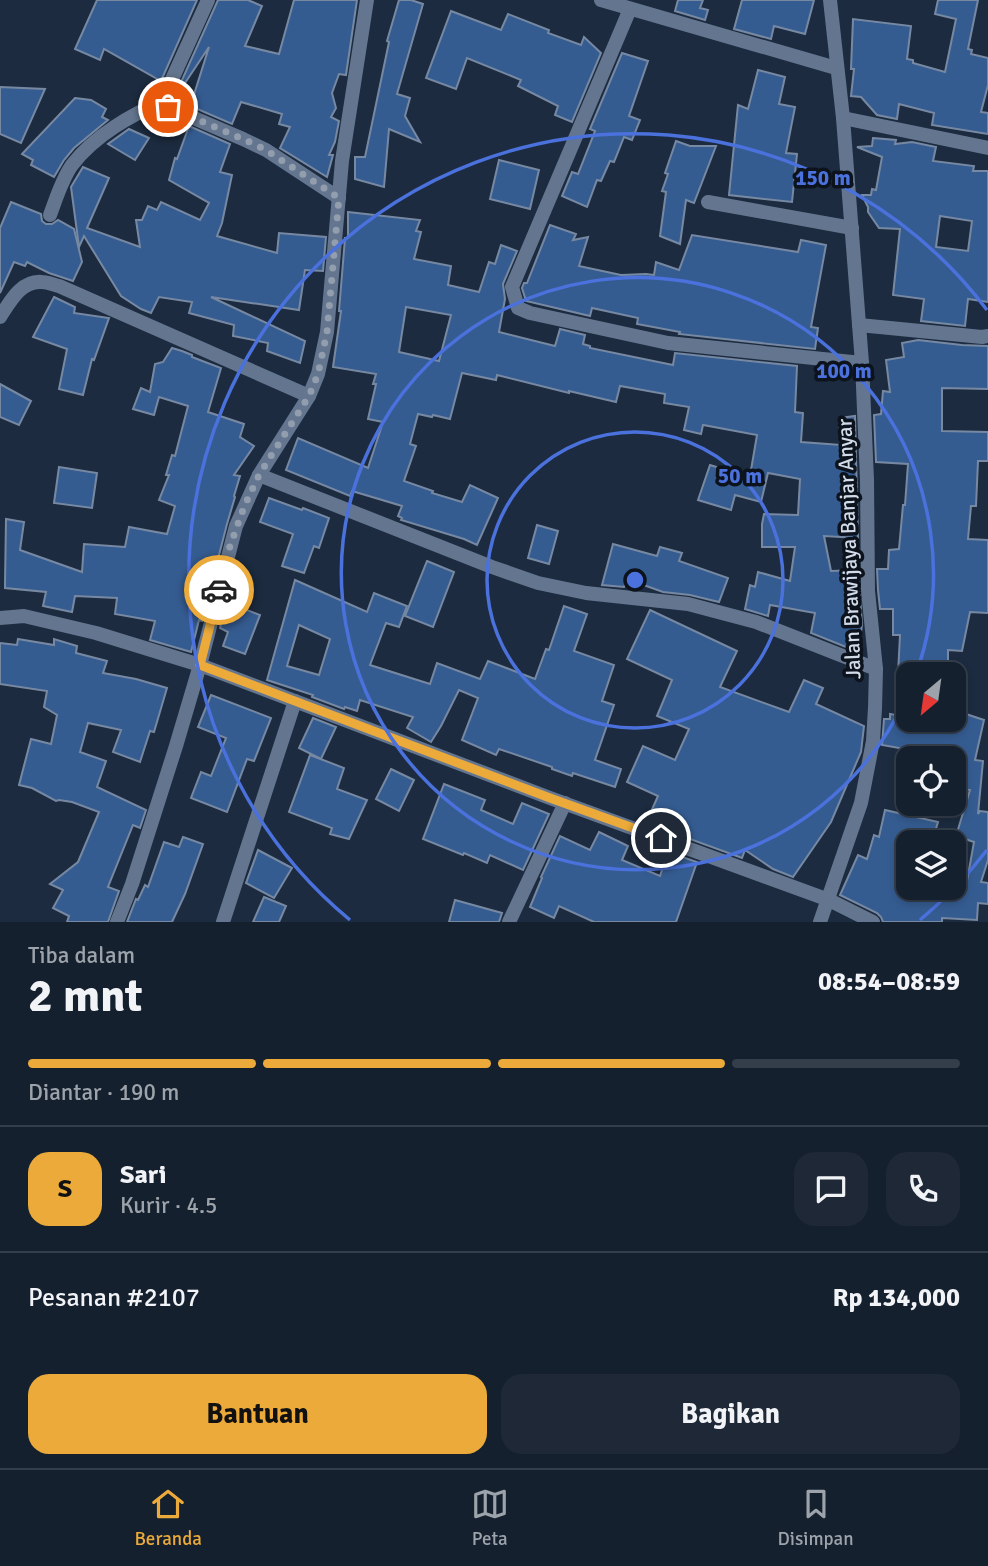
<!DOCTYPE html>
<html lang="id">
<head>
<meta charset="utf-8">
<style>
	:root { --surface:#15202f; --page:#1e2837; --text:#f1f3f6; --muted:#9da3aa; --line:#343e4b; --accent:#ebaa39 }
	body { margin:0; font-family:Signika,sans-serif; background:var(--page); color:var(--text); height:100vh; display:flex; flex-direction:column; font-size:26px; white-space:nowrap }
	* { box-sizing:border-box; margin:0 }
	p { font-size:23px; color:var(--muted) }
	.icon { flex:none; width:38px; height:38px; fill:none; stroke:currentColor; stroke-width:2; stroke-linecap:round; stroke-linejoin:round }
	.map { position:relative; height:922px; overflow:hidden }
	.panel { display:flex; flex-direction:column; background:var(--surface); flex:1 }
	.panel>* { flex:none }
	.needle { width:46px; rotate:209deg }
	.tools { position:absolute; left:896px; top:662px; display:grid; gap:14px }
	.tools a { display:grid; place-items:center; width:70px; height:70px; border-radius:14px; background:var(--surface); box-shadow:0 4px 10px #0003,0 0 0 2px var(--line); font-size:35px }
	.pin { position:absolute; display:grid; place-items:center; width:60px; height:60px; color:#fff; margin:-30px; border:4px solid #fff; border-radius:50%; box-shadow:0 2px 7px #0007 }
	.courier { position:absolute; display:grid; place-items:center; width:70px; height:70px; margin:-35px; border:5px solid #ebaa39; border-radius:50%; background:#fff; color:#222; box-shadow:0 2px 9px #0007 }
	.summary em { font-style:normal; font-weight:700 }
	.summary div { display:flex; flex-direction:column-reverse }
	.summary { display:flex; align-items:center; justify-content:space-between; height:119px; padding:0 28px }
	h1 { font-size:46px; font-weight:700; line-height:52px }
	.bar { display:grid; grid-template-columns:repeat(4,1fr); gap:10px 7px; align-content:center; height:84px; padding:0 28px }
	.bar i { height:9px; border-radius:5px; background:var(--line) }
	.bar .on { background:var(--accent) }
	.bar p { grid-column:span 4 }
	.line { display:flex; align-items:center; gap:18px; padding:0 28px; border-top:2px solid var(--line) }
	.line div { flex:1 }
	.round { display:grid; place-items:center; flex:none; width:74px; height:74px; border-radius:21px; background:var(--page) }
	.primary-button { display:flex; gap:14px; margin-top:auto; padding:14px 28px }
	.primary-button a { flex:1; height:80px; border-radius:21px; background:var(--accent); color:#111; font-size:28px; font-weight:700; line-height:80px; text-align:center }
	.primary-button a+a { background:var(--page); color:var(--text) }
	.menu { display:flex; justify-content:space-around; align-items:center; height:98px; border-top:2px solid var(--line); background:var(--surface); font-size:19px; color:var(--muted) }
	.menu a { display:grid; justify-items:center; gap:4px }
	.menu .on { color:var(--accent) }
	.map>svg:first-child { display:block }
</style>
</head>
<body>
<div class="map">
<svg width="988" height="922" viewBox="0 0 988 922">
	<rect width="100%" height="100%" fill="#1c2b3f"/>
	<g fill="#355c91" stroke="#7789a2" stroke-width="2" fill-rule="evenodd">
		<polygon points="97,0 197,0 161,81 104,49 100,60 75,49"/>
		<polygon points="218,0 248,0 262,6 245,46 279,54 294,0 357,0 346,75 339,74 332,93 336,108 331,117 339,121 335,142 329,155 333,155 327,177 280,148 290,127 279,124 282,114 241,102 232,124 195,108 196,106 191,104 209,47 179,92 177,91"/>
		<polygon points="399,0 411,0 423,4 397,94 410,98 405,116 420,142 389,129 384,187 355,179 355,157 365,157 389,42 387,41"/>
		<polygon points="678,0 703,0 700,8 708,10 705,20 675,11"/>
		<polygon points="742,0 814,0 805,34 774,26 771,39 734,29"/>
		<polygon points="938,0 978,0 968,49 972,50 971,54 988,58 988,85 981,112 988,113 988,134 932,125 934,113 899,104 897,119 877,115 861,97 851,96 854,69 851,69 853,19 911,26 907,59 913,60 913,63 945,72 956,19 935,14"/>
		<polygon points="451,11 501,30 508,14 549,30 548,33 581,45 584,37 601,53 572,122 555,115 558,106 518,86 521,80 467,58 456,89 426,78"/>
		<polygon points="622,53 648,61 629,116 640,120 632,140 624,137 614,162 610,161 601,181 597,180 587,207 562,196 572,172 578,174 595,131 590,129"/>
		<polygon points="758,70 785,77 779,104 795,107 786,153 797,154 792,202 729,195 738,105 748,109"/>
		<polygon points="0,87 45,89 21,143 0,134"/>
		<polygon points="75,98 91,100 106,109 102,117 108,120 74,148 64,160 54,177 31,165 33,160 22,154"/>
		<polygon points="189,126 230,144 220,172 232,175 222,223 217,236 277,253 279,233 326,237 323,271 305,270 299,310 211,297 305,341 300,363 267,351 268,343 233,336 234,325 189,313 192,302 159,297 151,313 141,309 121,296 84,236 79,247 71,187 83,167 109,178 87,228 140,247 136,220 142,220 148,206 157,210 161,202 200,220 209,203 169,180 175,158 177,159"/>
		<polygon points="129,129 149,138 135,160 108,144"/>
		<path d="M873 138 896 140 895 144 912 142 936 147 933 161 974 166 973 171H988V302L968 299 965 326 921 321 924 299 893 295 900 229 879 228 868 212V207L862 195H871L872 189 876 190 882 157 857 147 872 146ZM940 216 972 221 968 251 936 247Z"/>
		<polygon points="676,141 690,146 716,146 694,203 686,200 680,244 660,236 666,192 662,191 668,174 665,173"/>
		<polygon points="499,160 539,170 530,209 490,199"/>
		<polygon points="11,202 41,214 42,221 46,224 52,224 58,220 74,229 82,262 73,281 49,273 27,262 25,266 14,262 0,293 0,228"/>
		<path d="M348 212 420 220 416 231 421 232 414 259 451 266 448 285 479 292 489 262 495 264 501 245 517 251 503 284 505 299 499 332 555 346 560 329 585 335 583 344 590 346V348L673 365 675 353 797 366 795 412 803 413 801 442 841 445 839 418 855 416 858 538 824 536 831 571 858 570 862 624 859 650 851 649 811 633 815 613 770 605 768 616 745 609 750 585 755 587 758 572 790 581 795 547H762V524L764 514 798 515 800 479 768 473 761 502 735 495 731 510 698 500 710 465 746 476 747 475 750 476 757 435 703 425 701 434 684 430 689 407 664 403 665 394 620 386 616 402 569 391V393L497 375 496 380 462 373 450 419 433 415 432 417 418 414 410 444 416 446 404 481 433 491 432 493 462 502 470 485 498 498 477 545 464 539 401 520 402 518 398 516 402 506 352 491 350 496 286 470 298 438 368 468 383 422 368 419 376 384H373L376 374 333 367 341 311H339L345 238H348ZM406 307 451 315 439 361 399 352Z"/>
		<polygon points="550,225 576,234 573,240 588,237 579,266 621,275 646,274 654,275 656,262 679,270 692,235 798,252 801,240 826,245 811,327 818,328 815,349 679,334 680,332 637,324 638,318 592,308 590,316 526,301 522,288 524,283 527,283"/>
		<polygon points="54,297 75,307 74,313 109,318 94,360 92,359 83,395 59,389 67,349 33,337"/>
		<polygon points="918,340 962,345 988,346 988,389 942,388 942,431 988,432 988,461 978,461 976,506 971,506 968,539 988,540 988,613 970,612 962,651 948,650 948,664 946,664 946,674 898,674 900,635 893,635 893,609 880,609 878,590 877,569 888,569 889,550 899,549 903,505 905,505 908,464 876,462 874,415 881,414 883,391 890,392 886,360 904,357 902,343"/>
		<polygon points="172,348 182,351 192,355 192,357 221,368 208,412 244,424 240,437 254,446 234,475 240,476 234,496 235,497 227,524 202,621 199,620 191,652 150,640 155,621 115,614 117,598 75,596 72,612 43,606 46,592 5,588 5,584 6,519 24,522 20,550 82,572 84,544 125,547 129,527 167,534 175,506 159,500 169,475 166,475 172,455 175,456 188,406 159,397 154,415 133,409 141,388 150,392 155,364 163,362"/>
		<polygon points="0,384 31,401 19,425 0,417"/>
		<polygon points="59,467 97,473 92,508 54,503"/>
		<polygon points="269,498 302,510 303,508 329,518 319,548 314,546 304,573 282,566 293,534 260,522"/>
		<polygon points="537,525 558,531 549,564 528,558"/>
		<polygon points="613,544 657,556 660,547 682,553 679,561 728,578 719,602 690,595 663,592 627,579 624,587 602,585"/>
		<polygon points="427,561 454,572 433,627 405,616"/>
		<path d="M295 580 367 612 374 593 407 606 399 627 386 623 370 665 430 684 437 663 480 679 488 661 535 679 546 649 549 650 564 606 587 614 574 651 614 665 602 701 614 705 595 760 621 769 615 787 573 773 572 776 552 769V767L499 749 496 755 462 740 478 698 459 690 441 726 431 742 407 728 413 717 360 700 357 711 345 707 344 709 312 697 313 695 267 680ZM299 625 330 639 319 675 287 666Z"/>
		<polygon points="226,602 260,615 245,654 223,646 228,632 220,628"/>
		<polygon points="650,610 737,651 720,687 789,712 804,680 823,688 816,704 864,726 861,752 831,822 793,877 773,869 745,850 742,858 646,823 658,796 627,782 643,746 675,760 689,729 657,716 672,680 627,659"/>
		<polygon points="18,639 54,645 54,639 77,646 76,653 107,661 103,673 136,679 167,688 154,732 150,731 140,762 113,752 121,730 88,723 80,752 106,761 97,787 146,810 140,828 133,825 108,887 119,891 108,922 67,922 69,916 53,908 63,890 50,884 78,862 99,812 72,802 59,800 56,801 32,788 19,785 31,739 51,744 57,715 44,707 47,691 0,684 0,643 17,645"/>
		<polygon points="211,695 271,718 254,761 247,759 227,812 191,798 201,772 211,776 226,738 198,727"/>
		<polygon points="954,710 984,720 975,760 983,761 978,814 980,811 988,812 988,860 981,882 988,883 988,904 978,903 977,920 942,918 942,922 883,922 881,917 877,913 840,895 858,855 867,859 874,835 879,837 885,810 938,822 932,842 908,842 908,892 950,898 950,887 954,887 954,881 967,881 974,842 956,836 970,790 954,788 954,758 903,758 905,749 882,745 884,719 890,719 890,714 908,717 908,719 954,719"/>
		<polygon points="313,718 336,727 321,759 299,748"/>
		<polygon points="310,755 344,768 337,789 367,800 349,839 330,834 332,828 289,812"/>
		<polygon points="391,769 414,780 399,811 376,799"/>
		<polygon points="444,784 485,800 481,810 513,824 522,803 549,814 523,870 490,855 487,863 464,853 463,855 423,839"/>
		<polygon points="599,832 628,846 622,860 660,876 668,852 697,862 676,922 594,922 559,906 554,918 530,907 542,878 541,877 560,836 590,850"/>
		<polygon points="183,837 203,844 185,894 172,922 127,922 136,899 138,900 145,885 148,887 164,842 179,847"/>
		<polygon points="258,850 292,868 274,898 246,883"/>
		<polygon points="264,897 286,906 279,922 253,922"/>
		<polygon points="455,900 502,913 499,922 449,922"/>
	</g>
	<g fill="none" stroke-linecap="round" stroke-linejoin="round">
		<g stroke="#64768f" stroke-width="14">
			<polyline points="208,0 164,97 165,104 168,107 243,139 266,150 339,198"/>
			<polyline points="367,0 342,161 327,332 318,374 309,396 259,475 492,567 538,583 586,593 688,604 756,622 876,669"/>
			<polyline points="601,0 836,68"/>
			<polyline points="630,9 512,287 518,308 530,313 668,343 862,363"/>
			<polyline points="708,202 852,228"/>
			<path d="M50 215C56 199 62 179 72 165 94 136 132 114 164 101"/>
			<path d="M0 317C10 302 21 280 42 282 48 282 54 285 59 286L309 396"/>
			<polyline points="859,325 982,337 988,336"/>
			<polyline points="829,900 873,922"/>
			<polyline points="117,922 132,884 176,746 200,665 236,526 259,475"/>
			<polyline points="223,922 295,701"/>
			<polyline points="509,922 565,803"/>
		</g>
		<g stroke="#64768f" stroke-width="14">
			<polyline points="843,118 988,148"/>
			<polyline points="0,618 24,616 96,633 200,665 550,798 829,900"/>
			<polyline points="820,922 861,803 873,741 875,708 876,669 868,591 867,480 862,363 843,118 830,0"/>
		</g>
	</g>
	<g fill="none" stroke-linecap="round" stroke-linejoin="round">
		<polyline stroke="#929dae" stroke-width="7" stroke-dasharray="0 12.6" points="168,107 243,139 266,150 339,198 327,332 318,374 309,396 259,475 244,507 230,546 219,590"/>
		<polyline stroke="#ebaa39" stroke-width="9" points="219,590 200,665 550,798 661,838"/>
	</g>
	<g fill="none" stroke="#4a71dc" stroke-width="3.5">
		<circle cx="635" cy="580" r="148"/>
		<path d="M907 696A296 296 0 1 1 917 671"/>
		<path d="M987 850A444 444 0 0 1 920 920M350 920A444 444 0 1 1 987 310"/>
	</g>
	<g text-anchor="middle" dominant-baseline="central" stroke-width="7" stroke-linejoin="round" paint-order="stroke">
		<g font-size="21" fill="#d1dbe9" stroke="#0d131c">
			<text transform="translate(849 549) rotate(-92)">Jalan Brawijaya Banjar Anyar</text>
		</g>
	</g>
	<circle cx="635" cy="580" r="10" fill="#4a71dc" stroke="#0d131c" stroke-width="3.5"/>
	<g font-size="21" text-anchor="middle" font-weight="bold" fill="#4a71dc" stroke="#0d131c" stroke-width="7" stroke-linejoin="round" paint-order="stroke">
		<text x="823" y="185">150 m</text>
		<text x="844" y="378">100 m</text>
		<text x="740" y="483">50 m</text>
	</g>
</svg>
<div class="tools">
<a><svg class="needle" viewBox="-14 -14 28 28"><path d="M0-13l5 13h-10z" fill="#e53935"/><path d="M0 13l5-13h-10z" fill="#9da3aa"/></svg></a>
<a><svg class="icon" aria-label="locate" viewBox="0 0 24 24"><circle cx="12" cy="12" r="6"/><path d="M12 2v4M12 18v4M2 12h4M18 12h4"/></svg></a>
<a><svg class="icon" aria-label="layers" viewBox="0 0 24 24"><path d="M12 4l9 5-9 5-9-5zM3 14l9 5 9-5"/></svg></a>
</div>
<div class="pin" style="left:168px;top:107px;background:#ea580c"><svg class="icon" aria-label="bag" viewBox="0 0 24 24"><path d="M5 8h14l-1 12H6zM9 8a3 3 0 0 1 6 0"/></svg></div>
<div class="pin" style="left:661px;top:838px;background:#1f2937"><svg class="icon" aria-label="home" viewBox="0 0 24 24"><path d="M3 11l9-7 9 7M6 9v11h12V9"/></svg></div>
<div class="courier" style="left:219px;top:590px"><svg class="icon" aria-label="car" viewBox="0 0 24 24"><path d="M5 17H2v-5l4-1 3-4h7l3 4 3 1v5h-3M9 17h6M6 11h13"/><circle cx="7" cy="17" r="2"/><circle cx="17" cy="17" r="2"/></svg></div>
</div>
<section class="panel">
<div class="summary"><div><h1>2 mnt</h1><p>Tiba dalam</p></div><em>08:54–08:59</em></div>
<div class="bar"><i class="on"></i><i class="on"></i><i class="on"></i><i></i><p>Diantar · 190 m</p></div>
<div class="line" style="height:126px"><b class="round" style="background:var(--accent);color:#111">S</b><div><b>Sari</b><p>Kurir · 4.5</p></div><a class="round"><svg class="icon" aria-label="chat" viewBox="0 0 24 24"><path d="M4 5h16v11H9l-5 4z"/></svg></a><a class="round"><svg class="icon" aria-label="phone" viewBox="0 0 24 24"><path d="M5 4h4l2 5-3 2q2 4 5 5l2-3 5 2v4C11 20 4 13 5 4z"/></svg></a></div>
<div class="line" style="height:91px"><div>Pesanan #2107</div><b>Rp 134,000</b></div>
<div class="primary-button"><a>Bantuan</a><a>Bagikan</a></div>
</section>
<nav class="menu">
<a class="on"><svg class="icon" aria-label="home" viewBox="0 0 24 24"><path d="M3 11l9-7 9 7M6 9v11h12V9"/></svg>Beranda</a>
<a><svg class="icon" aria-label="map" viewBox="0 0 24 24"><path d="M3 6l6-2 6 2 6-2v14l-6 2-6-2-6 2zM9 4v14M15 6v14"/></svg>Peta</a>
<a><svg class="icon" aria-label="saved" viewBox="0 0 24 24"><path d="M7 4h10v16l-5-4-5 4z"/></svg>Disimpan</a>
</nav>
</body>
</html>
